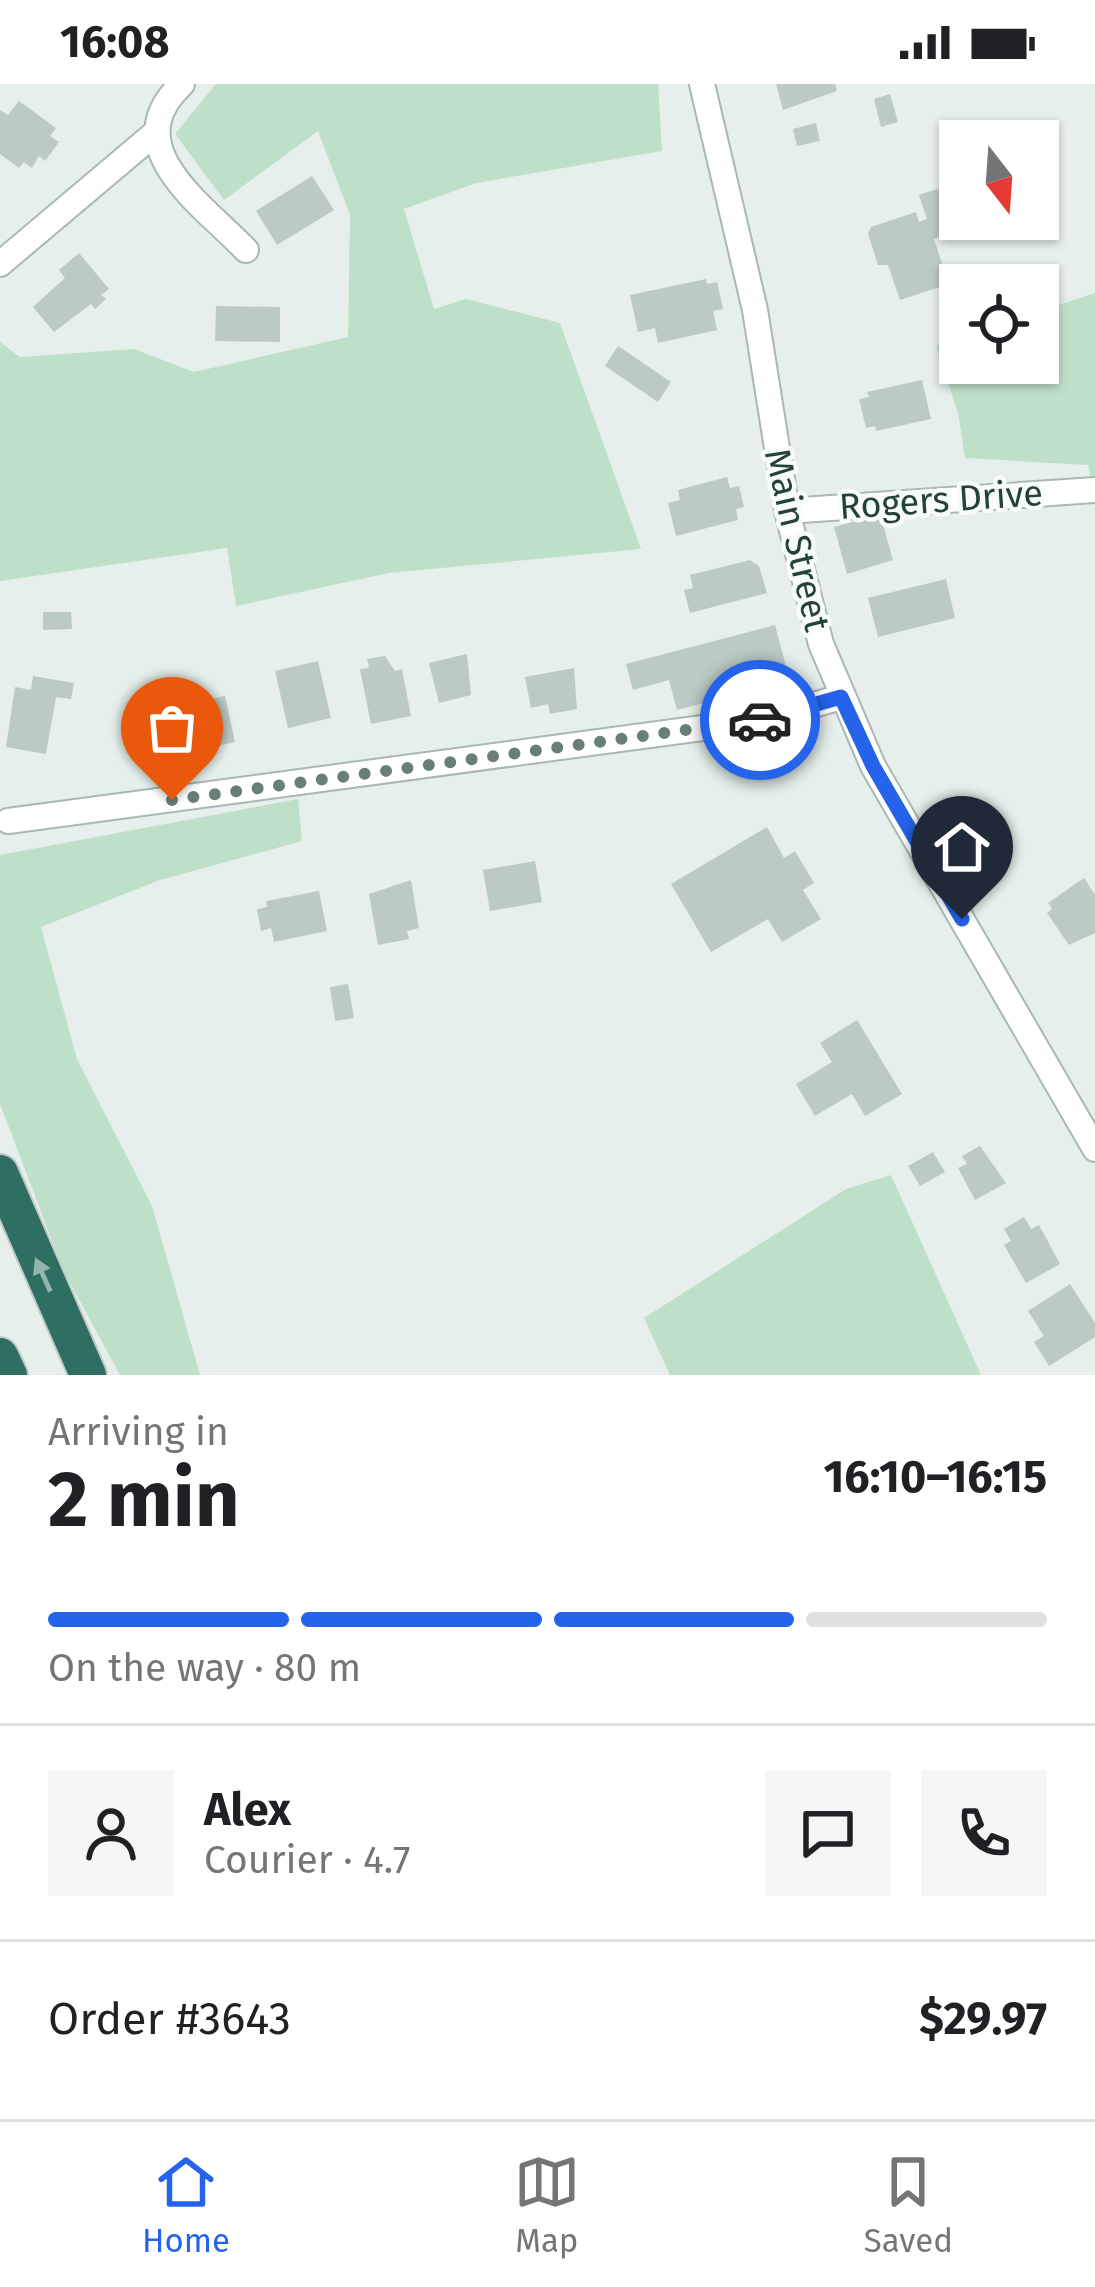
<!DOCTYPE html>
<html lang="en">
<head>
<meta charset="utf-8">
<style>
	:root { --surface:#fff; --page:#f6f6f6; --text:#202124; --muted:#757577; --line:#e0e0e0; --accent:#2563eb }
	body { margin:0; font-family:"Fira Sans",sans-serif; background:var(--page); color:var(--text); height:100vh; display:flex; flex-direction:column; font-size:45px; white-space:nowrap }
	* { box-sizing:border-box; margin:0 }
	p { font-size:39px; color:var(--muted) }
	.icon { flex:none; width:66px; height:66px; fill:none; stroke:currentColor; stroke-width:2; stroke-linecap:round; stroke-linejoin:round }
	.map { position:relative; height:1291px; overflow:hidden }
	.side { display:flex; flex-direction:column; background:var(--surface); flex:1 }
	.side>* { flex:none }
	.needle { width:78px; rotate:163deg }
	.tools { position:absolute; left:939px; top:36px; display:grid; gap:24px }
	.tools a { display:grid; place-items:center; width:120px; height:120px; border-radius:0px; background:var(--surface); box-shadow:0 3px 9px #0004; font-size:60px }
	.pin { position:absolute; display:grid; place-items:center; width:102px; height:102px; color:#fff; margin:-123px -51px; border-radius:50% 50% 50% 0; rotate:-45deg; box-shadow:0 0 12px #0007 }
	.pin .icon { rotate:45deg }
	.courier { position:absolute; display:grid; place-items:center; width:120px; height:120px; margin:-60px; border:9px solid #2563eb; border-radius:50%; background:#fff; color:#222; box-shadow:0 3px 15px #0007 }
	.headline em { font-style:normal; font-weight:700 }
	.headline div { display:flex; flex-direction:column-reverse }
	.headline { display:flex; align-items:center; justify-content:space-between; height:204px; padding:0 48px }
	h1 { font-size:78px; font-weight:700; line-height:90px }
	.bar { display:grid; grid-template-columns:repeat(4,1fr); gap:18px 12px; align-content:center; height:144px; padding:0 48px }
	.bar i { height:15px; border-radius:9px; background:var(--line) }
	.bar .on { background:var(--accent) }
	.bar p { grid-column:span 4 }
	.line { display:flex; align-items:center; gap:30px; padding:0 48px; border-top:3px solid var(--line) }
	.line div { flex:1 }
	.round { display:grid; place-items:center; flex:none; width:126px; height:126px; border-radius:0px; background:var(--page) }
	.status { display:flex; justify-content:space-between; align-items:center; height:84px; padding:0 60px; background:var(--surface); direction:ltr }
	.status svg { height:33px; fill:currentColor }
	.dock { display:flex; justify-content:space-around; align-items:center; height:168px; border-top:3px solid var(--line); background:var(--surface); font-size:33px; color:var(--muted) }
	.dock a { display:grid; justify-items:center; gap:6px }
	.dock .on { color:var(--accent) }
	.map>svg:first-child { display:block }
</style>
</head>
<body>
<div class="status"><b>16:08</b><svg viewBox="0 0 49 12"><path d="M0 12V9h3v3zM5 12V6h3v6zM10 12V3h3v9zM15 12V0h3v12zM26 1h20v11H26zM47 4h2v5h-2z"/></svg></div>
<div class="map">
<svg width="1095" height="1291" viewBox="0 0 1095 1291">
	<rect width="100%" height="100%" fill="#e6efeb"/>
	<g fill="#bfe0c8">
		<polygon points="216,0 658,0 662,67 476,99 404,125 434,225 466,215 560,239 641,465 389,489 236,522 227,464 0,497 0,258 20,273 134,265 194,288 348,253 350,131 318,47 224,116 175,50"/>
		<polygon points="1095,209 1095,415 1088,381 965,374 958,329 936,262 960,254 960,279 1038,279 1038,228"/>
		<polygon points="298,715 302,757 160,796 41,843 77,975 152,1122 200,1291 120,1291 64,1188 0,1020 0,771"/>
		<polygon points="891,1091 981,1291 670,1291 644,1234 846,1105"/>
	</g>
	<g fill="#bbcac4">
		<polygon points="776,0 835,0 837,7 783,26"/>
		<polygon points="890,10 898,38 881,43 874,15"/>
		<polygon points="19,17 56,44 50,52 59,58 45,77 39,72 32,84 24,78 19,84 0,70 0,26 8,31"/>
		<polygon points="816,39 820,57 797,62 793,45"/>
		<polygon points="312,92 334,126 277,161 256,127"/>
		<polygon points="940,104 957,147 934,155 949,200 900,216 888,181 878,181 868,150 871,143 916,128 919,138 927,135 919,111"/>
		<polygon points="79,169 109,205 101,211 106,215 95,225 91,220 54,248 33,223 65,194 59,186"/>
		<polygon points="706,195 707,200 717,198 723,225 713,227 717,246 658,259 655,244 638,248 630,211"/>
		<polygon points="216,222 280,223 280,258 215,257"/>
		<polygon points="618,262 671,298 658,318 605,282"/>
		<polygon points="922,296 931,335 876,347 875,342 866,344 859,315 869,313 867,308"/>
		<polygon points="727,393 730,404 739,402 744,423 736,425 738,436 676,452 668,419 680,416 678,406"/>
		<polygon points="880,430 893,476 847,490 834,443"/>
		<polygon points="750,476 759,482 767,509 690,529 684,506 693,504 690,491"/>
		<polygon points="946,495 955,534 878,553 868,514"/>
		<polygon points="43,528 71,528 72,545 43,546"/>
		<polygon points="775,541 790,597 677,626 669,596 633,606 626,580"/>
		<polygon points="467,570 471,611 439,619 429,579"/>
		<polygon points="385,572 395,587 402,585 411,632 371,640 360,585 369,584 367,575"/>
		<polygon points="318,577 331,634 288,644 275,587"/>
		<polygon points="574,584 577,625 550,630 548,620 531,624 525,593"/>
		<polygon points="33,592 74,599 71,615 56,613 46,670 6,663 15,603 31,606"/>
		<polygon points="225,612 235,658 190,668 179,622"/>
		<polygon points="767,743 784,774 795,767 814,799 803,806 821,835 782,858 768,835 711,868 671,800"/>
		<polygon points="535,777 542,818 490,827 483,786"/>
		<polygon points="1084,794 1095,811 1095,849 1069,861 1047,829 1052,825 1048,819"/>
		<polygon points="411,796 419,844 407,847 409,855 378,861 369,810"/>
		<polygon points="319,807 327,847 274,858 271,844 261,847 257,825 267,823 266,817"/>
		<polygon points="348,900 354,934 335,937 330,903"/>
		<polygon points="857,936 902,1010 865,1032 852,1010 815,1032 796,1000 832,978 820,959"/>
		<polygon points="980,1062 1006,1099 975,1116 958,1084 967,1080 962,1072"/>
		<polygon points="933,1068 945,1088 920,1102 908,1082"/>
		<polygon points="1024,1133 1031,1145 1039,1141 1060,1180 1026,1199 1004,1161 1011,1157 1004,1145"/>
		<polygon points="1070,1200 1095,1239 1095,1253 1049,1282 1034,1258 1044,1252 1028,1227"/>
	</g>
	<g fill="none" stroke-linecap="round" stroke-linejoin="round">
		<defs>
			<g id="minor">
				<path d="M182 0C115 63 202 120 246 166"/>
				<polyline points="702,0 755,226 787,427 821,560 873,682 1095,1065"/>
				<polyline points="0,180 154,50"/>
				<polyline points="787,427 1095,406"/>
				<polyline points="8,737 762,636 841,613"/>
			</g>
			<g id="motorway">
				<polyline points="0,1089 88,1291"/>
				<polyline points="0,1272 9,1291"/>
			</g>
		</defs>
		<use href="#minor" stroke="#a8b8b2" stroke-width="28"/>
		<use href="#motorway" stroke="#c2cac8" stroke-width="40"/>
		<use href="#minor" stroke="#fff" stroke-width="24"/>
		<use href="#motorway" stroke="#2f6f62" stroke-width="36"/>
	</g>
	<defs><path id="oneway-solid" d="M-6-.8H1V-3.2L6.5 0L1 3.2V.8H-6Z" transform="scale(3)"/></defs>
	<use fill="#93b5ae" href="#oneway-solid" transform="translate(43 1191) rotate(-114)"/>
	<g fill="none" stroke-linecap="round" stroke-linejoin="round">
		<polyline stroke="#687f78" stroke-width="12" stroke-dasharray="0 21.6" points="172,716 760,636"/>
		<polyline stroke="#2563eb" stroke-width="15" points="760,636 841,613 873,682 962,835"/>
	</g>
	<g text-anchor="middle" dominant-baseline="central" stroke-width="9" stroke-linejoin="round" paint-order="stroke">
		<g font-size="36" fill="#24423a" stroke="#f7fbf9">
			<text transform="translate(941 416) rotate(-4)">Rogers Drive</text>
			<text transform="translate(797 456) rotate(77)">Main Street</text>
		</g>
	</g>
</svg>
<div class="tools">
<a><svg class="needle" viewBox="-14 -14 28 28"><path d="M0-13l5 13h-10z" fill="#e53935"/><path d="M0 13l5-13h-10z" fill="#757577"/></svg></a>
<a><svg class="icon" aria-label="locate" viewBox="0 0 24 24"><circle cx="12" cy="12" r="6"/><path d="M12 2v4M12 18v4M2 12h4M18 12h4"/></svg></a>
</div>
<div class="pin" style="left:172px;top:716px;background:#ea580c"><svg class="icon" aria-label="bag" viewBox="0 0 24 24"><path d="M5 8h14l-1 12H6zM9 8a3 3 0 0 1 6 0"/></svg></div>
<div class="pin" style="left:962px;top:835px;background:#1f2937"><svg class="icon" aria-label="home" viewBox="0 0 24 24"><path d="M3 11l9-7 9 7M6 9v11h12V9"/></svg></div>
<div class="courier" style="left:760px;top:636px"><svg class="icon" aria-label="car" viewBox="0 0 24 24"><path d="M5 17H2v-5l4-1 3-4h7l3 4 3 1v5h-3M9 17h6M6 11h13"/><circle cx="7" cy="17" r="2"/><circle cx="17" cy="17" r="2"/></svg></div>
</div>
<section class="side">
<div class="headline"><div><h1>2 min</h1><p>Arriving in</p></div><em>16:10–16:15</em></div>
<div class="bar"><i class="on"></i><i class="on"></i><i class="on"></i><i></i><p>On the way · 80 m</p></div>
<div class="line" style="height:216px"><a class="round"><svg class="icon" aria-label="person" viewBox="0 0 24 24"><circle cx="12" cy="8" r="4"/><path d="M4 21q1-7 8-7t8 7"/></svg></a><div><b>Alex</b><p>Courier · 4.7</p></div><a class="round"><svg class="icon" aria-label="chat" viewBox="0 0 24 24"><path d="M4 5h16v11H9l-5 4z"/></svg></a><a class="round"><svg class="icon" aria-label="phone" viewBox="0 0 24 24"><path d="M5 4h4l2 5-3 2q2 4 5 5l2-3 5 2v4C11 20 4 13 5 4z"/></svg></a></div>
<div class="line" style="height:156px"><div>Order #3643</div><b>$29.97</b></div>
</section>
<nav class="dock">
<a class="on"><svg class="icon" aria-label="home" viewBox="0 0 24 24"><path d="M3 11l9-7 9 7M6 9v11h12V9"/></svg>Home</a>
<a><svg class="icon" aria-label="map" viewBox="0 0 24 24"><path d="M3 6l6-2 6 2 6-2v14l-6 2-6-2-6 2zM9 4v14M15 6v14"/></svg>Map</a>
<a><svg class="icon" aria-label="saved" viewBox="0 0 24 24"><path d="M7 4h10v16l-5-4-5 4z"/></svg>Saved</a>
</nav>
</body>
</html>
